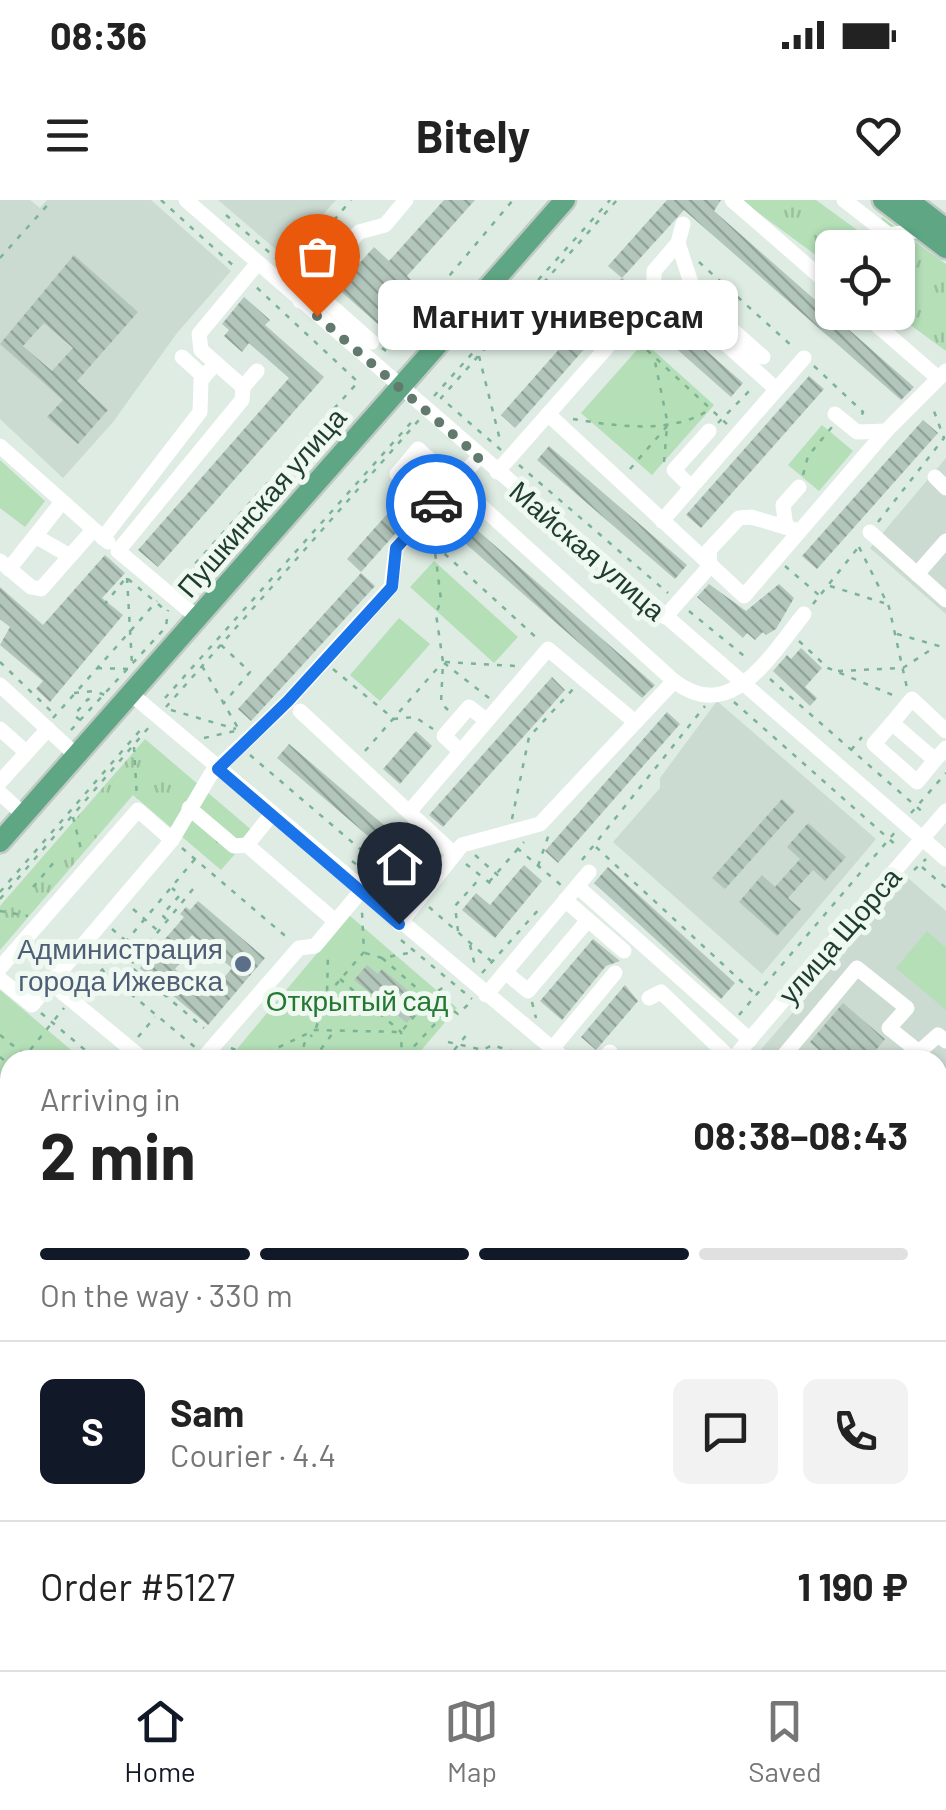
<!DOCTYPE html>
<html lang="en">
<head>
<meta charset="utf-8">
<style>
	:root { --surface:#fff; --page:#f2f2f2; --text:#222; --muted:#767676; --line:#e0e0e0; --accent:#111827 }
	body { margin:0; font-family:Barlow,sans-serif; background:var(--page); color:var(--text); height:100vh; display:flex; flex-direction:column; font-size:38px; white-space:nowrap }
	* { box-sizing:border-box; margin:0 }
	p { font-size:32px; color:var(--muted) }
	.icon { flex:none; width:55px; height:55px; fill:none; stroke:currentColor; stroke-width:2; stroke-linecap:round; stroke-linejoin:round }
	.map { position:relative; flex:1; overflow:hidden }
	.sheet { position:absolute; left:0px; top:850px; width:948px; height:620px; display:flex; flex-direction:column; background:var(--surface); border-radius:30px 30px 0 0; box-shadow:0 2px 8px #0004 }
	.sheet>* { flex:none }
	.fabs { position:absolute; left:815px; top:30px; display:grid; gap:20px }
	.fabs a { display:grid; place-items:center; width:100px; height:100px; border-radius:15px; background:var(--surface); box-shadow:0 2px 8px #0004; font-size:50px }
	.pin { position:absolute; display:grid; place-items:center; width:85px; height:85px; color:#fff; margin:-102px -42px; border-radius:50% 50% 50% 0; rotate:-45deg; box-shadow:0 0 10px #0007 }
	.pin .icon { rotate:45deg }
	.courier { position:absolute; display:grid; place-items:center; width:100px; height:100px; margin:-50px; border:8px solid #1a73e8; border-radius:50%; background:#fff; color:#222; box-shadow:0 2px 12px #0007 }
	.bubble { position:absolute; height:70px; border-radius:15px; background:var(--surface); box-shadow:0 2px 8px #0004; font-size:32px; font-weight:700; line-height:70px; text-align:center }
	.head em { font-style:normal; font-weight:700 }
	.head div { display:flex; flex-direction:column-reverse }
	.head { display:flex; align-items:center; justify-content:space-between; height:170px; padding:0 40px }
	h1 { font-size:65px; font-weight:700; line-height:75px }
	.bar { display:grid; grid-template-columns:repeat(4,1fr); gap:15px 10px; align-content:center; height:120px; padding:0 40px }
	.bar i { height:12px; border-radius:8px; background:var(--line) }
	.bar .on { background:var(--accent) }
	.bar p { grid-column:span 4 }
	.line { display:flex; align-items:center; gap:25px; padding:0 40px; border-top:2px solid var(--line) }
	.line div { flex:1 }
	.round { display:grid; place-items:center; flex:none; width:105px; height:105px; border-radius:15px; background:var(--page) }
	.status { display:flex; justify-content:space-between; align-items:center; height:70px; padding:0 50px; background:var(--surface); direction:ltr }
	.status svg { height:28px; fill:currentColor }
	header { display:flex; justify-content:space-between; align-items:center; height:130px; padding:0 40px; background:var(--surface); font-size:45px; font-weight:700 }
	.dock { display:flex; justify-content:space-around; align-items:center; height:140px; border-top:2px solid var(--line); background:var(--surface); font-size:28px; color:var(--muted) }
	.dock a { display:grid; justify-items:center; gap:5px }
	.dock .on { color:var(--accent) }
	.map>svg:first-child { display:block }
</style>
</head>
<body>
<div class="status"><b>08:36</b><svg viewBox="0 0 49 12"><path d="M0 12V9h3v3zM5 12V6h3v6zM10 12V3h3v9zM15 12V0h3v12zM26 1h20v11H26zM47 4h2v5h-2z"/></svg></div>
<header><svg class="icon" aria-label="menu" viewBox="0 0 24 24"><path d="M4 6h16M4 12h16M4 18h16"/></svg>Bitely<svg class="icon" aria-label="heart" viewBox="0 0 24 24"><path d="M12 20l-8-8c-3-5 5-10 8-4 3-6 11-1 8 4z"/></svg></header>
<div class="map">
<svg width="946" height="1470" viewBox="0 0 946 1470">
	<defs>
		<pattern id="grass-tufts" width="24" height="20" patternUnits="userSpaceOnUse" patternTransform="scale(2.5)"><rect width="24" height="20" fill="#b4dfb7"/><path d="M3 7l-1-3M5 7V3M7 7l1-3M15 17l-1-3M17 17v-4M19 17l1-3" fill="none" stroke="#9ac09e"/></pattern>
		<pattern id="building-back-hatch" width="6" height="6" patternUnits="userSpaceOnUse" patternTransform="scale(2.5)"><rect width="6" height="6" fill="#b3c6bb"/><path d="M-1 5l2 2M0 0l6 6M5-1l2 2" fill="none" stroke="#91a298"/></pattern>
	</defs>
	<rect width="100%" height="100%" fill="#deece3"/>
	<g fill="#ccdbd1">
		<polygon points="0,0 30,0 40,8 47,0 151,0 231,71 177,133 113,222 63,278 0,219"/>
		<polygon points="218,0 336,0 285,57"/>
		<polygon points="946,258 946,414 870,348"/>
		<polygon points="717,501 876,639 762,774 613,642 660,588 660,578"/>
		<polygon points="908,678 946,711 946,930 938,939 938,860 752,860"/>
		<polygon points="938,1195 946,1203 946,1470 605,1470 614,1460 938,1460"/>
	</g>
	<g fill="url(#grass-tufts)">
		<polygon points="741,0 816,0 875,43 882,17 946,64 946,151 894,113 898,112 898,48 832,48 832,67"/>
		<polygon points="145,539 254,632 221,670 133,595 0,750 0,706"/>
	</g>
	<g fill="#b4dfb7">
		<polygon points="644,142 714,205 652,275 581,213"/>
		<polygon points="822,225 853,251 819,291 788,265"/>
		<polygon points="0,260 45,301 25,327 0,308"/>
		<polygon points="434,361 518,437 494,463 410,387"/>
		<polygon points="399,418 430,444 380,501 350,475"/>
		<polygon points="349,715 457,808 413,860 237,860 232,855"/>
		<polygon points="927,731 946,748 946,810 896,768"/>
		<polygon points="0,790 83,860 10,860 10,909 0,901"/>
	</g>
	<g fill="url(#building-back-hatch)" fill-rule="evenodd">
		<polygon points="444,0 475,0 407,76 415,84 379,125 337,88 374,47 389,61"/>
		<polygon points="667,0 721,0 714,11 914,187 901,200 684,10 622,78 608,66"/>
		<path d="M74 55 138 112 77 181 108 210 78 244 47 217 63 200 0 144ZM44 123 73 148 52 171 23 146Z"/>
		<polygon points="622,78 636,90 515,228 501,215"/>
		<polygon points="244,97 270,120 265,125 324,177 158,367 138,350 289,178 249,143 242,152 224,136 229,130 222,124"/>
		<polygon points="674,122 743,183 731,197 662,136"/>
		<polygon points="809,176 824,189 701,328 686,315"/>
		<polygon points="923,220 938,233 817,369 802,356"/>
		<polygon points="549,246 687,365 675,379 537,260"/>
		<polygon points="416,273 427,274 437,287 361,372 347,359 407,292 407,280"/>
		<polygon points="454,310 655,485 642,498 442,323"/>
		<polygon points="105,355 125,373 102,398 123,415 50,502 36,489 43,481 0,445 10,427 0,419 0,387 43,425"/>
		<polygon points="361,373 375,386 251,521 238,509"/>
		<polygon points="709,384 746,411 779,384 794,398 776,429 766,435 763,432 755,440 747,433 743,438 697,397"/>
		<polygon points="801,448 822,468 805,487 817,498 810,506 773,471 787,455 791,459"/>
		<polygon points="552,477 565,490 443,627 429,615"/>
		<polygon points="667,512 680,524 558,663 545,651"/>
		<polygon points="416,531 432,546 400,584 383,569"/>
		<polygon points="289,544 427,662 415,676 277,558"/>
		<polygon points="782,599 795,611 725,689 712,678"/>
		<polygon points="808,623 846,657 825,681 813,670 788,698 801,709 777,736 739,702 762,675 775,687 800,659 787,647"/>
		<polygon points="524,665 542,681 495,738 462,710 476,693 490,705"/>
		<polygon points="608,667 735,783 721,799 594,683"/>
		<path d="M198 701 265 758 208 825 171 794 168 797 140 768 184 717 180 714 186 707 190 710ZM192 735 232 768 208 797 175 769 187 755 180 749Z"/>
		<polygon points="593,739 620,761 606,766 562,820 540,801"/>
		<polygon points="367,765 378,774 382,769 423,803 407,823 354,780"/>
		<polygon points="625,785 638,801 596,850 581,837"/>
		<polygon points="843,803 885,839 868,860 810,860 819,850 810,842"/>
		<polygon points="0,1360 10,1364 10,1460 141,1460 149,1470 0,1470"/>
		<polygon points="305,1460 388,1460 399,1470 315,1470"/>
		<polygon points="658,1460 919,1460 909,1470 669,1470"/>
	</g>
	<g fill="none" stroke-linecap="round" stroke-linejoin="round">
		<defs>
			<g id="major">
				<polyline points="883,0 946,48"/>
				<polyline points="908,0 946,29"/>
				<polyline points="0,642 565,0"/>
			</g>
		</defs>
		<use href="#major" stroke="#c0c9c4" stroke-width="25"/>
		<g stroke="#7bb395" stroke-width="2.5" stroke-dasharray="5 8" stroke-linecap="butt">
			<polyline points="161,0 237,69"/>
			<polyline points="226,15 299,78"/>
			<polyline points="0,58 52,0"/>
			<polyline points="699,62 793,147"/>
			<polyline points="292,70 351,0"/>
			<polyline points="382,148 386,151 513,0"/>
			<polyline points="647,150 729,226"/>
			<polyline points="479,156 501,244"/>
			<polyline points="814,166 863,212 861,217"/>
			<polyline points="434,196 610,0"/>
			<path d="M573 219C615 226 673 235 710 209"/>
			<polyline points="718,223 754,186"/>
			<polyline points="501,250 441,198 617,0"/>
			<polyline points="664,262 667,226"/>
			<polyline points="519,265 668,393"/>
			<polyline points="630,269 668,225 654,157"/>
			<polyline points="803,275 808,256 832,227"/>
			<polyline points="878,322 944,238 932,206"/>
			<polyline points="432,328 441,400 436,414 443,462 441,503 448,510"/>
			<polyline points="435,345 540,441"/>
			<polyline points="859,347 889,407 907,488"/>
			<polyline points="785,366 820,396"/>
			<polyline points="127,378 132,464"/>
			<polyline points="128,379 164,409"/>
			<polyline points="178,383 358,182 254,85"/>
			<polyline points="830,386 884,403"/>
			<polyline points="813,404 861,344"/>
			<polyline points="104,405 125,379"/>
			<polyline points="689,411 749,460"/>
			<polyline points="897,434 946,448"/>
			<polyline points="799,441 828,468 895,496"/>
			<polyline points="221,445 250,472 223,504"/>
			<polyline points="0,462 53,513"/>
			<polyline points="445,462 517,466"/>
			<polyline points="444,463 489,498"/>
			<polyline points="202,466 238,528"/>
			<polyline points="97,468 129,469"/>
			<polyline points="333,469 394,519 415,517 433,529"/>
			<polyline points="838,471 903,468 935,447"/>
			<polyline points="770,479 926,615"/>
			<polyline points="74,493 94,491 105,495"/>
			<polyline points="165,498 416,217"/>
			<polyline points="734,502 897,646"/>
			<polyline points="166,507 419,220"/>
			<polyline points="171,510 236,529"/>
			<polyline points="53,518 157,401"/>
			<polyline points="80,520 74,515 88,499 94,503"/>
			<polyline points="71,530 166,427 168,410"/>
			<polyline points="204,538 235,531"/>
			<polyline points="134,547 137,599"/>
			<polyline points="851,550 862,537"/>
			<polyline points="365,551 442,463"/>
			<polyline points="250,555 407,689"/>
			<polyline points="911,613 946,573"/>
			<polyline points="73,617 82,653"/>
			<polyline points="512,619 529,537 575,487"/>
			<polyline points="596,647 755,794"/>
			<polyline points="182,648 290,740"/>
			<polyline points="517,648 561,685"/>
			<polyline points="475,655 502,679"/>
			<polyline points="195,659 102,770 196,848"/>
			<polyline points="582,660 705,506"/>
			<polyline points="352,661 400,700"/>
			<polyline points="466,664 495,687"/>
			<polyline points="538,666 549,634"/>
			<polyline points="922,667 946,688"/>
			<polyline points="914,670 926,659"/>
			<polyline points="379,681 392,666"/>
			<polyline points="489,682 524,642"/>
			<polyline points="33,687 55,661"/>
			<polyline points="193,689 130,766 204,828"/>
			<polyline points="0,692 143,527"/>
			<polyline points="0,699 150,526"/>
			<polyline points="429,707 491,761"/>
			<polyline points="133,709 157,730"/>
			<polyline points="0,711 28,716"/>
			<polyline points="166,719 162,715 180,695 172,688"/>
			<polyline points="112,729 125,740"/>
			<polyline points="458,731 455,706 481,677"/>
			<polyline points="401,740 472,799"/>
			<polyline points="470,745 475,766"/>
			<polyline points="365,753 382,758 414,752"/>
			<polyline points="114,758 121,763 139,743 143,747"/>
			<polyline points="382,758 427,797"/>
			<polyline points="482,773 540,708"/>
			<polyline points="340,779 401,832 402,860"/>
			<polyline points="82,794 102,770"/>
			<polyline points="327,795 364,752 362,712"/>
			<polyline points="433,796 458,814 473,800"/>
			<polyline points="532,802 536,818"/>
			<polyline points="41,813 97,860"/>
			<polyline points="739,815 896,631"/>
			<polyline points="316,828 327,795 328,753"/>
			<polyline points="0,835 31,860"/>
			<polyline points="138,837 155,817"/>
			<polyline points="448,842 483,850 492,845 540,860"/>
			<polyline points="231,848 256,858 315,830 401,832 432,795 448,784"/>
			<polyline points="405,856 448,810"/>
			<polyline points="0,857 10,865"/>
			<polyline points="22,860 64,808"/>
			<polyline points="303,860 304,844 312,835"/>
			<polyline points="313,860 335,830"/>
			<polyline points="446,860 468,833"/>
			<polyline points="0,887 10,875"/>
			<polyline points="938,1083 946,1090"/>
			<polyline points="414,1460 425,1470"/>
			<polyline points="603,1469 611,1460"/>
			<polyline points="515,1470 525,1460"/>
		</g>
		<g stroke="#fff" stroke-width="15">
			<polyline points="186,0 946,659"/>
			<polyline points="732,0 832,87"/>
			<polyline points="844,0 889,35 921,30"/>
			<polyline points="678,43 696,98 763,157"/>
			<polyline points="312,89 372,142"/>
			<polyline points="300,101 359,32 385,25 406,0"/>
			<polyline points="862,112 938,178"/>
			<polyline points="637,140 660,113 654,94 675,98 776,189"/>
			<polyline points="182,157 204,177"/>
			<polyline points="243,187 257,171"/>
			<polyline points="548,214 744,396 886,231 946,171"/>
			<polyline points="835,214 857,232 886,231"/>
			<polyline points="0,246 108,342"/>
			<polyline points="497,272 654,94 654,71 678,43 683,24"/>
			<polyline points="397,274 418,249 674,481"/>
			<polyline points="935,277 946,288"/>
			<polyline points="691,287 674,270 709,231"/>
			<polyline points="662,321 804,158"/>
			<polyline points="786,327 783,305 799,287"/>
			<polyline points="870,332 946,400"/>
			<polyline points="35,336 70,356"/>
			<polyline points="103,338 200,212 201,180 216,163"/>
			<polyline points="0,361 31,387 41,389 93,330"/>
			<polyline points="9,369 62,302"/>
			<polyline points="917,374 946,341"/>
			<polyline points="197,417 118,351 242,200 243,187 201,150 199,134 257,64"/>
			<polyline points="665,417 710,366 709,350 739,318 751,317 799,331"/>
			<polyline points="0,485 76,555"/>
			<polyline points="130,493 566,860"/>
			<polyline points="300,511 454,654"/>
			<polyline points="892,523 874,544 917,582 935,560"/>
			<polyline points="0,529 26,552"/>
			<polyline points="946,531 912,499 892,523 935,560 946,548"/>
			<polyline points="460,551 444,536 469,507 486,520"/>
			<polyline points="0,582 48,529"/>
			<polyline points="0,593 24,615"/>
			<polyline points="189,608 234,646 247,645 334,720"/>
			<polyline points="410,611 548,449 635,522"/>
			<polyline points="247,645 271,615"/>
			<polyline points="577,686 750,840"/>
			<polyline points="565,700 624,751"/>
			<path d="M399 724 462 645 540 624 674 481C731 525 770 456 804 414"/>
			<polyline points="0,768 138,610 172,640"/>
			<polyline points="505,772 528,791 588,720"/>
			<polyline points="0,779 32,805 172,640 211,574 288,501 391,387 396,348 479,257"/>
			<polyline points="51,783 144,860"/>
			<polyline points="486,795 589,672"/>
			<polyline points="649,798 661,792 732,860"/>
			<polyline points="552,849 615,773"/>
			<polyline points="211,860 205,856 299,748 315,746 361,691"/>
			<polyline points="603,860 610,852"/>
			<polyline points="732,860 946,611"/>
			<polyline points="780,860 857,768 907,808 889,828 919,852 938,835 946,841"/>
			<polyline points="938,889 946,878"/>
			<polyline points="0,932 10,940"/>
			<polyline points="938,963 946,954"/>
			<polyline points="938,1015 946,1022"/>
			<polyline points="0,1037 10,1045"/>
			<polyline points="0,1070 10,1056"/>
			<polyline points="938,1145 946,1152"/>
			<polyline points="0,1159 10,1147"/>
			<polyline points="938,1176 946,1184"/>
			<polyline points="0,1196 10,1186"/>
			<polyline points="0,1241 10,1249"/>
			<polyline points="0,1294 10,1302"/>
			<polyline points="0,1346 10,1353"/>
			<polyline points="154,1460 168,1470"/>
			<polyline points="220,1460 234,1470"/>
			<polyline points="452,1460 464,1470 472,1460"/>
			<polyline points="578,1460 590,1470"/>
			<polyline points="269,1470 265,1467 271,1460"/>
			<polyline points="537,1470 546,1460"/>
			<polyline points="935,1470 946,1458"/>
		</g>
		<use href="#major" stroke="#5ea684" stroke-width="20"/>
	</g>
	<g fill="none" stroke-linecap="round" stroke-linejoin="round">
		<polyline stroke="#617a6d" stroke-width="10" stroke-dasharray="0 18" points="317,116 479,257 436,304"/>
		<polyline stroke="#1a73e8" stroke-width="12" points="399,724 218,569 288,501 392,387 396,348 436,304"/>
	</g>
	<circle fill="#5c6f8a" stroke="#eff8f1" stroke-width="4" cx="243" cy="764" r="10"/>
	<g text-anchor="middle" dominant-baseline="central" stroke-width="10" stroke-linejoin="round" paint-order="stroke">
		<g font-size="28" fill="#1e3d2e" stroke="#eff8f1">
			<text transform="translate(261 302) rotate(-49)">Пушкинская улица</text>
			<text transform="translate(588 350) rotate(41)">Майская улица</text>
			<text transform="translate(839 735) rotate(-49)">улица Щорса</text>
		</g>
		<g font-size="28" fill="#4e5e75" stroke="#eff8f1" text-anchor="end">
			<text x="223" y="748">Администрация<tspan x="223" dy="32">города Ижевска</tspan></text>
		</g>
		<g font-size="28" fill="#247832" stroke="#eff8f1">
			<text x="357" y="800">Открытый сад</text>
		</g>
	</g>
</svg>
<div class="fabs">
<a><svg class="icon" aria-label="locate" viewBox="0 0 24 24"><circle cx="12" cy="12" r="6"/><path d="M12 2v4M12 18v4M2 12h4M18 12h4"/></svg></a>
</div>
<div class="pin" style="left:317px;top:116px;background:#ea580c"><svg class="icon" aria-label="bag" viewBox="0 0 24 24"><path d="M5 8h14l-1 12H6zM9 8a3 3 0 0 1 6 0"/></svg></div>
<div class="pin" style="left:399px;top:724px;background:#1f2937"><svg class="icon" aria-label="home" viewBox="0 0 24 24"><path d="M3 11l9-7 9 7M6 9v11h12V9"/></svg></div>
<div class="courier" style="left:436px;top:304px"><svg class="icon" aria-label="car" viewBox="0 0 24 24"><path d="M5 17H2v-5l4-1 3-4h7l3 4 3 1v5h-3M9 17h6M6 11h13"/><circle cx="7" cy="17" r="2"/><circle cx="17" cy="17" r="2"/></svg></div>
<div class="bubble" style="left:378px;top:80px;width:360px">Магнит универсам</div>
<section class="sheet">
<div class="head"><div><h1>2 min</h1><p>Arriving in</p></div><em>08:38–08:43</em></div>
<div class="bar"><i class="on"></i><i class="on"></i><i class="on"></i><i></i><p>On the way · 330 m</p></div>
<div class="line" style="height:180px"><b class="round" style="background:var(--accent);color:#fff">S</b><div><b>Sam</b><p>Courier · 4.4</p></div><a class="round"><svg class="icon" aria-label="chat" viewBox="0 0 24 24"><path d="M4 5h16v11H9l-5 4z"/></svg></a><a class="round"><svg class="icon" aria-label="phone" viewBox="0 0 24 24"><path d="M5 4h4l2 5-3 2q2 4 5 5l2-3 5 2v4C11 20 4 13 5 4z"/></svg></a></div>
<div class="line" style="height:130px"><div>Order #5127</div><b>1 190 ₽</b></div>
</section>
</div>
<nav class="dock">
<a class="on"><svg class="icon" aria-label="home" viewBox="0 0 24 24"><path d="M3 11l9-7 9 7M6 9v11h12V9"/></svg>Home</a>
<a><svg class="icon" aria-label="map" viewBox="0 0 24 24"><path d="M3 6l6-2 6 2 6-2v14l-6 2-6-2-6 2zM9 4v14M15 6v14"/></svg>Map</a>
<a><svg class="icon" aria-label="saved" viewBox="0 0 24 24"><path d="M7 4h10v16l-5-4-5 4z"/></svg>Saved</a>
</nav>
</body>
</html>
